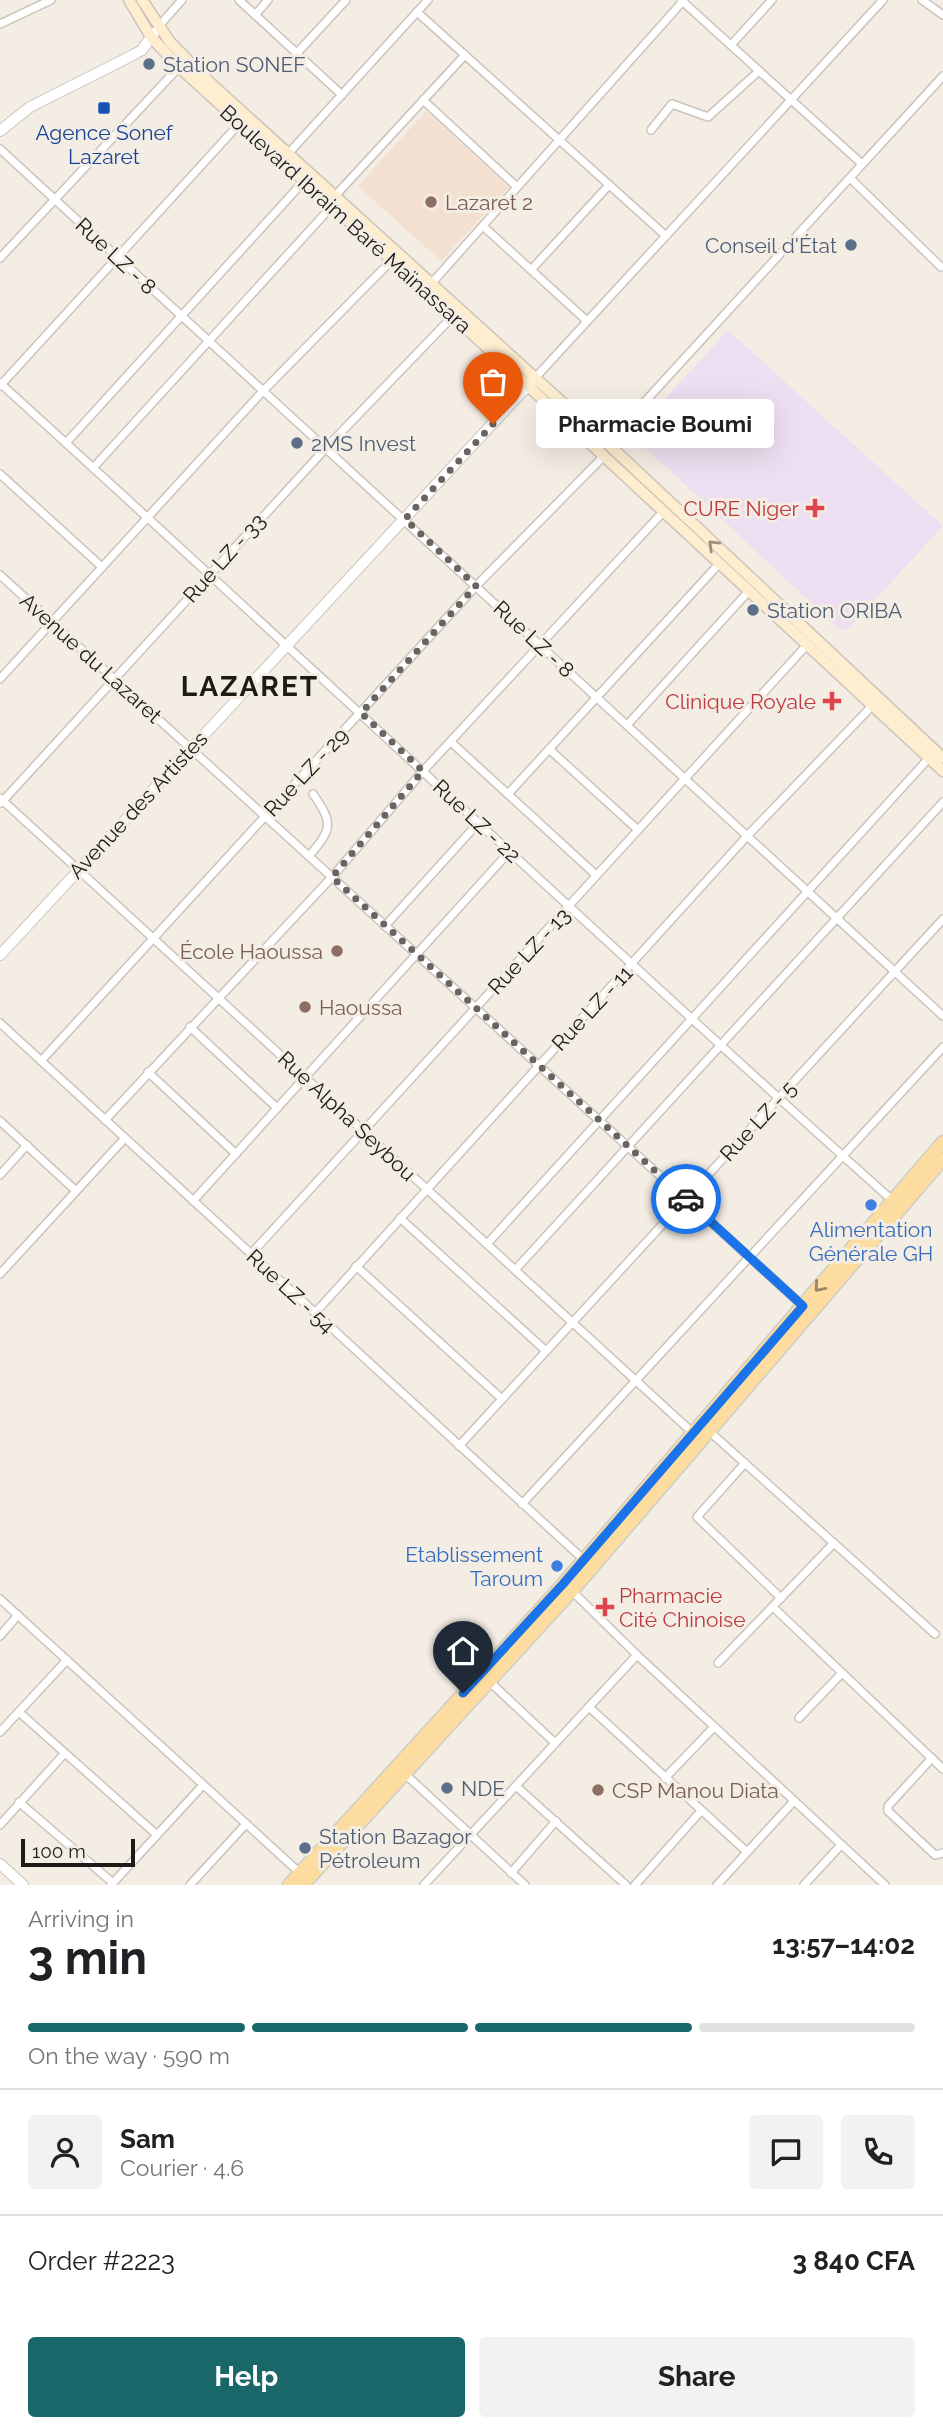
<!DOCTYPE html>
<html lang="en">
<head>
<meta charset="utf-8">
<style>
	:root { --surface:#fff; --page:#f2f2f2; --text:#202124; --muted:#757577; --line:#e0e0e0; --accent:#196769 }
	body { margin:0; font-family:Raleway,sans-serif; background:var(--page); color:var(--text); height:100vh; display:flex; flex-direction:column; font-size:26px; white-space:nowrap }
	* { box-sizing:border-box; margin:0 }
	p { font-size:23px; color:var(--muted) }
	.icon { flex:none; width:38px; height:38px; fill:none; stroke:currentColor; stroke-width:2; stroke-linecap:round; stroke-linejoin:round }
	.map { position:relative; height:1885px; overflow:hidden }
	.sheet { display:flex; flex-direction:column; background:var(--surface); flex:1 }
	.sheet>* { flex:none }
	.scale { position:absolute; left:21px; bottom:18px; width:114px; box-sizing:border-box; padding-left:7px; border:4px solid #1d1b17; border-top:0; font-size:19px; line-height:24px; white-space:nowrap; color:#1d1b17; -webkit-text-stroke:5px #f4ede4; paint-order:stroke }
	.pin { position:absolute; display:grid; place-items:center; width:60px; height:60px; color:#fff; margin:-72px -30px; border-radius:50% 50% 50% 0; rotate:-45deg; box-shadow:0 0 7px #0007 }
	.pin .icon { rotate:45deg }
	.courier { position:absolute; display:grid; place-items:center; width:70px; height:70px; margin:-35px; border:5px solid #1a73e8; border-radius:50%; background:#fff; color:#222; box-shadow:0 2px 9px #0007 }
	.bubble { position:absolute; height:49px; border-radius:7px; background:var(--surface); box-shadow:0 7px 28px #0002; font-size:23px; font-weight:700; line-height:49px; text-align:center }
	.summary em { font-style:normal; font-weight:700 }
	.summary div { display:flex; flex-direction:column-reverse }
	.summary { display:flex; align-items:center; justify-content:space-between; height:119px; padding:0 28px }
	h1 { font-size:46px; font-weight:700; line-height:52px }
	.bar { display:grid; grid-template-columns:repeat(4,1fr); gap:10px 7px; align-content:center; height:84px; padding:0 28px }
	.bar i { height:9px; border-radius:5px; background:var(--line) }
	.bar .current { background:var(--accent) }
	.bar p { grid-column:span 4 }
	.line { display:flex; align-items:center; gap:18px; padding:0 28px; border-top:2px solid var(--line) }
	.line div { flex:1 }
	.round { display:grid; place-items:center; flex:none; width:74px; height:74px; border-radius:7px; background:var(--page) }
	.action { display:flex; gap:14px; margin-top:auto; padding:14px 28px }
	.action a { flex:1; height:80px; border-radius:7px; background:var(--accent); color:#fff; font-size:28px; font-weight:700; line-height:80px; text-align:center }
	.action a+a { background:var(--page); color:var(--text) }
	.map>svg:first-child { display:block }
</style>
</head>
<body>
<div class="map">
<svg width="943" height="1885" viewBox="0 0 943 1885">
	<rect width="100%" height="100%" fill="#f4ede4"/>
	<polygon fill="#f4e0d1" points="426,111 509,187 441,261 358,186"/>
	<polygon fill="#eedef1" points="728,330 943,526 847,630 840,630 632,435"/>
	<g fill="none" stroke-linecap="round" stroke-linejoin="round">
		<defs>
			<g id="minor">
				<polyline points="239,0 342,95"/>
				<polyline points="681,0 862,164"/>
				<polyline points="922,0 943,15"/>
				<polyline points="417,12 666,236"/>
				<polyline points="255,15 268,0"/>
				<polyline points="0,24 51,0"/>
				<polyline points="158,27 182,0"/>
				<polyline points="731,45 772,0"/>
				<polyline points="297,53 346,0"/>
				<polyline points="423,100 517,187"/>
				<polyline points="651,130 672,104 708,117 759,71"/>
				<polyline points="0,149 943,1016"/>
				<polyline points="287,155 428,0"/>
				<polyline points="850,178 941,267"/>
				<polyline points="334,197 465,55"/>
				<polyline points="483,226 587,321"/>
				<polyline points="0,258 179,67"/>
				<polyline points="531,270 609,185"/>
				<polyline points="431,284 684,0"/>
				<polyline points="535,378 883,0"/>
				<path d="M0 383C299 654 592 932 893 1201"/>
				<polyline points="0,386 240,123"/>
				<polyline points="66,443 304,181"/>
				<polyline points="607,443 943,76"/>
				<polyline points="93,468 332,206"/>
				<polyline points="0,474 102,567"/>
				<polyline points="0,575 803,1306"/>
				<polyline points="0,679 263,391 392,260"/>
				<polyline points="628,724 748,592"/>
				<polyline points="451,742 596,875"/>
				<polyline points="549,749 638,830"/>
				<polyline points="508,794 718,565"/>
				<polyline points="0,798 693,1433"/>
				<polyline points="1,803 326,448 453,316"/>
				<path d="M309 856C332 829 334 824 313 794"/>
				<polyline points="385,926 479,822"/>
				<polyline points="0,1023 583,1559"/>
				<polyline points="190,1027 277,1108"/>
				<polyline points="41,1061 476,586 604,456"/>
				<polyline points="148,1072 236,1154"/>
				<polyline points="105,1120 332,877 423,771 663,512"/>
				<polyline points="0,1121 76,1191"/>
				<polyline points="0,1175 27,1145"/>
				<polyline points="193,1201 510,851"/>
				<polyline points="400,1218 546,1351"/>
				<polyline points="487,1244 929,758"/>
				<polyline points="251,1254 806,646"/>
				<polyline points="356,1266 502,1399"/>
				<polyline points="515,1270 943,802"/>
				<polyline points="0,1274 125,1138"/>
				<polyline points="315,1313 748,835 872,706"/>
				<polyline points="709,1431 935,1634"/>
				<polyline points="459,1446 943,919"/>
				<polyline points="745,1463 697,1517 781,1598"/>
				<polyline points="522,1504 943,1047"/>
				<polyline points="572,1591 637,1655 885,1885"/>
				<polyline points="0,1599 300,1873"/>
				<polyline points="773,1607 943,1769"/>
				<polyline points="0,1636 18,1615"/>
				<polyline points="718,1663 834,1543"/>
				<polyline points="490,1682 555,1743"/>
				<polyline points="589,1707 747,1852"/>
				<polyline points="19,1712 157,1835"/>
				<polyline points="799,1718 842,1673"/>
				<polyline points="0,1732 67,1660"/>
				<polyline points="932,1758 888,1806 888,1811 935,1855 943,1853"/>
				<polyline points="404,1773 525,1885"/>
				<polyline points="665,1778 714,1727"/>
				<polyline points="516,1786 626,1885"/>
				<polyline points="19,1802 113,1883"/>
				<polyline points="0,1825 64,1754"/>
				<polyline points="511,1873 556,1821"/>
				<polyline points="111,1885 203,1785"/>
				<polyline points="190,1885 246,1824"/>
				<polyline points="424,1885 637,1655"/>
				<polyline points="635,1885 701,1811"/>
				<polyline points="717,1885 794,1801"/>
				<polyline points="804,1885 841,1845"/>
			</g>
			<g id="tertiary">
				<polyline points="0,131 30,107 133,55 142,50 154,33"/>
				<polyline points="0,955 532,381"/>
				<polyline points="0,1864 23,1885"/>
			</g>
			<g id="secondary">
				<polyline points="129,0 151,37 179,67 453,316 943,771"/>
				<polyline points="142,0 170,42 207,80 607,443 943,758"/>
			</g>
			<g id="primary">
				<polyline points="289,1885 563,1584 943,1142"/>
				<polyline points="303,1885 572,1591 943,1159"/>
			</g>
		</defs>
		<use href="#minor" stroke="#cbc4bc" stroke-width="10"/>
		<use href="#tertiary" stroke="#cbc4bc" stroke-width="12"/>
		<use href="#secondary" stroke="#cbc4bc" stroke-width="13"/>
		<use href="#primary" stroke="#cdcdcc" stroke-width="15"/>
		<use href="#minor" stroke="#fff" stroke-width="7"/>
		<use href="#tertiary" stroke="#fff" stroke-width="10"/>
		<use href="#secondary" stroke="#feeecf" stroke-width="10"/>
		<use href="#primary" stroke="#fddc9f" stroke-width="12"/>
	</g>
	<defs><path id="oneway-chevron" d="M-2-3.5L2.5 0L-2 3.5" fill="none" stroke-width="1.6" stroke-linecap="round" stroke-linejoin="round" transform="scale(1.75)"/></defs>
	<use stroke="#998f7c" href="#oneway-chevron" transform="translate(713 545) rotate(-136)"/>
	<use stroke="#988562" href="#oneway-chevron" transform="translate(819 1287) rotate(131)"/>
	<g fill="none" stroke-linecap="round" stroke-linejoin="round">
		<polyline stroke="#68645f" stroke-width="7" stroke-dasharray="0 12.6" points="493,424 405,519 476,586 361,713 423,771 332,877 686,1199"/>
		<polyline stroke="#1a73e8" stroke-width="9" points="463,1693 563,1584 803,1306 686,1199"/>
	</g>
	<g fill="#5c6f8a" stroke="#f4ede4" stroke-width="2.5">
		<circle cx="149" cy="64" r="7"/>
		<circle cx="851" cy="245" r="7"/>
		<circle cx="297" cy="443" r="7"/>
		<circle cx="753" cy="610" r="7"/>
		<circle cx="447" cy="1788" r="7"/>
		<circle cx="305" cy="1848" r="7"/>
	</g>
	<rect fill="#1a4fb4" stroke="#f4ede4" stroke-width="2.5" x="97" y="101" width="14" height="14" rx="3.5"/>
	<g fill="#8d6e63" stroke="#f4ede4" stroke-width="2.5">
		<circle cx="431" cy="202" r="7"/>
		<circle cx="337" cy="951" r="7"/>
		<circle cx="305" cy="1007" r="7"/>
		<circle cx="598" cy="1790" r="7"/>
	</g>
	<g fill="#e0444e" stroke="#f4ede4" stroke-width="2.5">
		<path d="M811.5 497.5h7v7h7v7h-7v7h-7v-7h-7v-7h7z"/>
		<path d="M828.5 690.5h7v7h7v7h-7v7h-7v-7h-7v-7h7z"/>
		<path d="M601.5 1596.5h7v7h7v7h-7v7h-7v-7h-7v-7h7z"/>
	</g>
	<g fill="#3f7fe0" stroke="#f4ede4" stroke-width="2.5">
		<circle cx="871" cy="1205" r="7"/>
		<circle cx="557" cy="1566" r="7"/>
	</g>
	<g text-anchor="middle" dominant-baseline="central" stroke-width="6" stroke-linejoin="round" paint-order="stroke">
		<g font-size="21" fill="#4e5e75" stroke="#f4ede4" text-anchor="start">
			<text x="163" y="64">Station SONEF</text>
			<text x="837" y="245" text-anchor="end">Conseil d'État</text>
			<text x="311" y="443">2MS Invest</text>
			<text x="767" y="610">Station ORIBA</text>
			<text x="461" y="1788">NDE</text>
			<text x="319" y="1836">Station Bazagor<tspan x="319" dy="24">Pétroleum</tspan></text>
		</g>
		<g font-size="21" fill="#164399" stroke="#f4ede4">
			<text x="104" y="132">Agence Sonef<tspan x="104" dy="24">Lazaret</tspan></text>
		</g>
		<g font-size="21" fill="#785e54" stroke="#f4ede4" text-anchor="start">
			<text x="445" y="202">Lazaret 2</text>
			<text x="323" y="951" text-anchor="end">École Haoussa</text>
			<text x="319" y="1007">Haoussa</text>
			<text x="612" y="1790">CSP Manou Diata</text>
		</g>
		<g font-size="21" fill="#1d1b17" stroke="#f4ede4">
			<text transform="translate(346 219) rotate(42)">Boulevard Ibraim Baré Maïnassara</text>
			<text transform="translate(116 256) rotate(43)">Rue LZ - 8</text>
			<text transform="translate(224 558) rotate(-48)">Rue LZ - 33</text>
			<text transform="translate(534 639) rotate(43)">Rue LZ - 8</text>
			<text transform="translate(91 658) rotate(42)">Avenue du Lazaret</text>
			<text transform="translate(306 772) rotate(-47)">Rue LZ - 29</text>
			<text transform="translate(138 805) rotate(-47)">Avenue des Artistes</text>
			<text transform="translate(477 821) rotate(43)">Rue LZ - 22</text>
			<text transform="translate(529 951) rotate(-47)">Rue LZ - 13</text>
			<text transform="translate(592 1008) rotate(-47)">Rue LZ - 11</text>
			<text transform="translate(347 1116) rotate(43)">Rue Alpha Seybou</text>
			<text transform="translate(758 1121) rotate(-47)">Rue LZ - 5</text>
			<text transform="translate(291 1291) rotate(43)">Rue LZ - 54</text>
		</g>
		<g font-size="21" fill="#be3a42" stroke="#f4ede4" text-anchor="end">
			<text x="799" y="508">CURE Niger</text>
			<text x="816" y="701">Clinique Royale</text>
			<text x="619" y="1595" text-anchor="start">Pharmacie<tspan x="619" dy="24">Cité Chinoise</tspan></text>
		</g>
		<g font-size="21" fill="#366cbe" stroke="#f4ede4">
			<text x="871" y="1229">Alimentation<tspan x="871" dy="24">Générale GH</tspan></text>
			<text x="543" y="1554" text-anchor="end">Etablissement<tspan x="543" dy="24">Taroum</tspan></text>
		</g>
		<g font-size="28" font-weight="bold" letter-spacing="2" fill="#1d1b17" stroke="#f4ede4">
			<text x="250" y="686">LAZARET</text>
		</g>
	</g>
</svg>
<div class="scale">100 m</div>
<div class="pin" style="left:493px;top:424px;background:#ea580c"><svg class="icon" aria-label="bag" viewBox="0 0 24 24"><path d="M5 8h14l-1 12H6zM9 8a3 3 0 0 1 6 0"/></svg></div>
<div class="pin" style="left:463px;top:1693px;background:#1f2937"><svg class="icon" aria-label="home" viewBox="0 0 24 24"><path d="M3 11l9-7 9 7M6 9v11h12V9"/></svg></div>
<div class="courier" style="left:686px;top:1199px"><svg class="icon" aria-label="car" viewBox="0 0 24 24"><path d="M5 17H2v-5l4-1 3-4h7l3 4 3 1v5h-3M9 17h6M6 11h13"/><circle cx="7" cy="17" r="2"/><circle cx="17" cy="17" r="2"/></svg></div>
<div class="bubble" style="left:536px;top:399px;width:238px">Pharmacie Boumi</div>
</div>
<section class="sheet">
<div class="summary"><div><h1>3 min</h1><p>Arriving in</p></div><em>13:57–14:02</em></div>
<div class="bar"><i class="current"></i><i class="current"></i><i class="current"></i><i></i><p>On the way · 590 m</p></div>
<div class="line" style="height:126px"><a class="round"><svg class="icon" aria-label="person" viewBox="0 0 24 24"><circle cx="12" cy="8" r="4"/><path d="M4 21q1-7 8-7t8 7"/></svg></a><div><b>Sam</b><p>Courier · 4.6</p></div><a class="round"><svg class="icon" aria-label="chat" viewBox="0 0 24 24"><path d="M4 5h16v11H9l-5 4z"/></svg></a><a class="round"><svg class="icon" aria-label="phone" viewBox="0 0 24 24"><path d="M5 4h4l2 5-3 2q2 4 5 5l2-3 5 2v4C11 20 4 13 5 4z"/></svg></a></div>
<div class="line" style="height:91px"><div>Order #2223</div><b>3 840 CFA</b></div>
<div class="action"><a>Help</a><a>Share</a></div>
</section>
</body>
</html>
